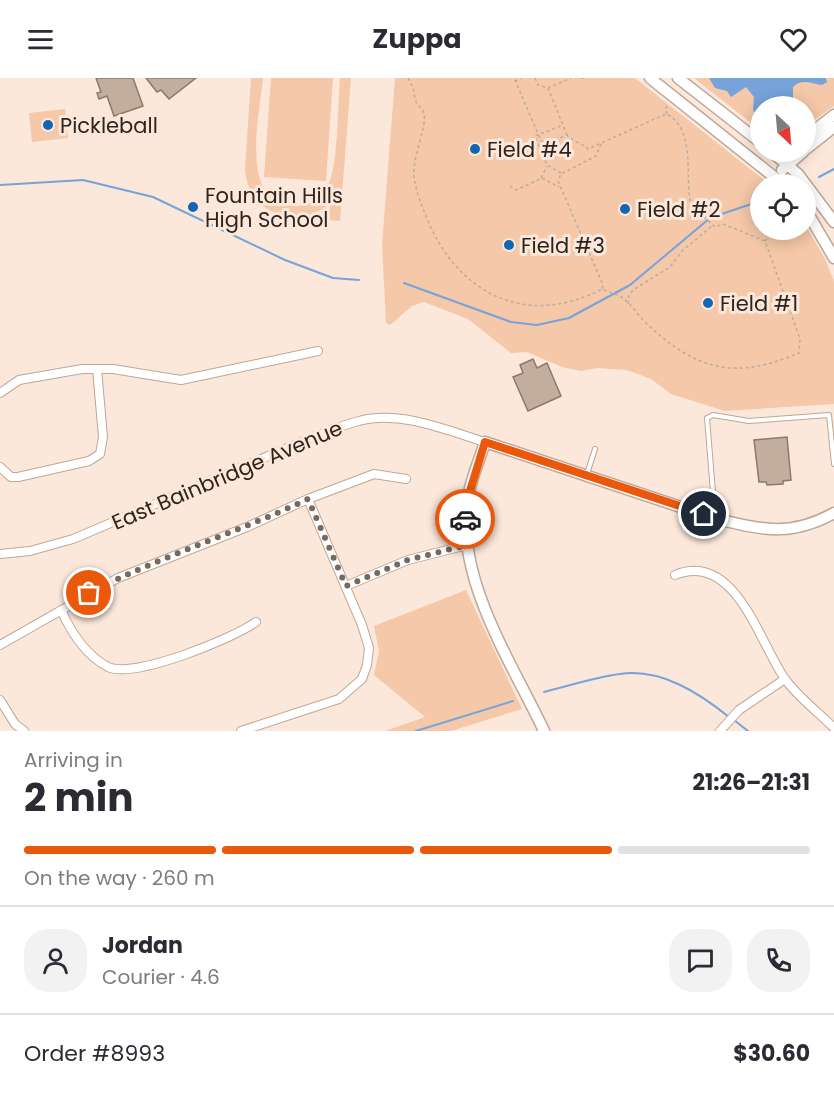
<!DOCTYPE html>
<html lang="en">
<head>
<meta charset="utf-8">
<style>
	:root { --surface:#fff; --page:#f2f2f3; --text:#2b2b33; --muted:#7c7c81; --line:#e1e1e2; --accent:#ea580c }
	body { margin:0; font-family:Poppins,sans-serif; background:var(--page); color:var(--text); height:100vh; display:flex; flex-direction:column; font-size:22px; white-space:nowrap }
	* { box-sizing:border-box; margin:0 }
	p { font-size:20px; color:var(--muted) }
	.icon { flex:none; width:33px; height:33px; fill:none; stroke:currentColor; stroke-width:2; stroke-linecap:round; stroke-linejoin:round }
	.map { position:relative; height:653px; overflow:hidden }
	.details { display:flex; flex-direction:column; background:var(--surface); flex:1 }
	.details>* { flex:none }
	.needle { width:39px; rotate:154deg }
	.buttons { position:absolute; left:750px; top:18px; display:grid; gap:12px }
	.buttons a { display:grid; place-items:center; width:66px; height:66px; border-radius:50%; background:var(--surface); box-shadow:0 3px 15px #0003; font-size:30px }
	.pin { position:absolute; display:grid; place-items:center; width:51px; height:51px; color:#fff; margin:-26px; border:3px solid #fff; border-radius:50%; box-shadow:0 2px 6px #0007 }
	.courier { position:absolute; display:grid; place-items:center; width:60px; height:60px; margin:-30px; border:4px solid #ea580c; border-radius:50%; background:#fff; color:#222; box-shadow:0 2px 8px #0007 }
	.head em { font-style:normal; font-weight:700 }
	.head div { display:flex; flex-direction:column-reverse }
	.head { display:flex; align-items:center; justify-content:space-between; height:102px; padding:0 24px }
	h1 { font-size:39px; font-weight:700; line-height:45px }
	.bar { display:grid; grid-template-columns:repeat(4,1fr); gap:9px 6px; align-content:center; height:72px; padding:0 24px }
	.bar i { height:8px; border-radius:4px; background:var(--line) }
	.bar .current { background:var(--accent) }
	.bar p { grid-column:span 4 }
	.line { display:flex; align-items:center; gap:15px; padding:0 24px; border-top:2px solid var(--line) }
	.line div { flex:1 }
	.round { display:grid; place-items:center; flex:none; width:63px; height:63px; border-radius:24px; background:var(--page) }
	header { display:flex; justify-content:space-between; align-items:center; height:78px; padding:0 24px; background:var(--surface); font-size:27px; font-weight:700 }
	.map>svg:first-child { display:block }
</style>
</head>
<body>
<header><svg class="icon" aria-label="menu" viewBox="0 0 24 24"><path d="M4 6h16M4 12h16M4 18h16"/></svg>Zuppa<svg class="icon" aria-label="heart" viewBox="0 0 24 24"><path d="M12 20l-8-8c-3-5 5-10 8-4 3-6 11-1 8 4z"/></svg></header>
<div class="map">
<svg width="834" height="653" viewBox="0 0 834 653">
	<rect width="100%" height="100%" fill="#fce8db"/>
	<g fill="#f4c8a8">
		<path d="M251 0H263C260 36 237 130 297 128 310 127 324 118 329 105 338 86 338 24 340 0H351L340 143 329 142 330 125C298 154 246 135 245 90Z"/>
		<polygon points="271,0 333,0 326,103 264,99"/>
		<polygon points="395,0 635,0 769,106 760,106 760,152 806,152 806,148 825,181 834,203 834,326 725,333 671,316 651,301 627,292 597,290 581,293 562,289 527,274 511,275 468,241 424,224 412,228 390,247 386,245 382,166"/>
		<polygon points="694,0 834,0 834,28 806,48 806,28 760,28 760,52"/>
		<polygon points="65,31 68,60 32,64 29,35"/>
		<polygon points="466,512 522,631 451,653 385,653 425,639 374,597 379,573 374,548"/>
	</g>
	<path fill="#76a3d9" d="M709 0H826L827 4 822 7C812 6 802 0 793 9V28H760V42L753 32 754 19 746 9 731 19 727 13 715 10Z"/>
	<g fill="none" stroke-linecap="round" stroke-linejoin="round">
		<g stroke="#76a3d9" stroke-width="2">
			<polyline points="819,99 834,91"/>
			<polyline points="0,107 83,102 153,119 285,182 333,200 359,202"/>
			<polyline points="404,205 511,244 537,247 569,240 630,207 710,140 760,123"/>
			<path d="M544 614C569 608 595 599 620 596 661 590 699 615 729 639"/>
			<polyline points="734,642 748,653"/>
			<polyline points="416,653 513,623"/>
		</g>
	</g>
	<g fill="#c4ad9d" stroke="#8e7869" stroke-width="1.5">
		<polygon points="96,0 133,0 143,28 114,38 107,18 99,21 97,15 101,14"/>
		<polygon points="146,0 196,0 169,21 161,12 157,14"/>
		<polygon points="533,281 537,290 547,285 561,318 528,333 513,299 523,295 520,287"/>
		<polygon points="787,359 791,402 783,403 783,406 767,407 766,404 759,404 754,362"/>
	</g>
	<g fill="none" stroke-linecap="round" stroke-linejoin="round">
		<defs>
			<g id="lane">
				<polyline points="587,396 595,371"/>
				<polyline points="704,436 713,414 707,340 713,337 749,343 829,337 834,386"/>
			</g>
			<g id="street">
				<polyline points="0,315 19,302 82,291 113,291 181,302 318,273"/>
				<polyline points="0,389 11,399 18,399 89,383 100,376 103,359 97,291"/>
				<path d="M0 476 30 473 73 461 320 356C333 352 346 346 359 343 400 332 446 352 485 364"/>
				<path d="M675 497C735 472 760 566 785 601 798 619 818 634 834 650"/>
				<polyline points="346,508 408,482 467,467"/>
				<path d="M61 532C71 554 85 577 108 589 134 601 232 561 256 544"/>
				<polyline points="0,567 118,500 247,449 308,421 374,396 406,401"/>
				<polyline points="0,622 15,646 24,653"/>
				<polyline points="241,653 339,621 362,601 367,587 369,570 362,547 308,421"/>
				<polyline points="720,653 739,632 785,601"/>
			</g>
			<g id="secondary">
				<polyline points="650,0 783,106"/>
				<polyline points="678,0 760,64"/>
				<polyline points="806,59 834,37"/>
				<polyline points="806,71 834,49"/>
				<polyline points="772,74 798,96 834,144"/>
				<polyline points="782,92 803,74"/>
				<polyline points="806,132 834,180"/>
				<path d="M544 653C512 585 457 503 467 426 469 405 479 384 485 364L717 441C763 452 791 459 834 435"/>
			</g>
		</defs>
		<use href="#lane" stroke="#bea797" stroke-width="6"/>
		<use href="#street" stroke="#bea797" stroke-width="10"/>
		<use href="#secondary" stroke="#bea797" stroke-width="13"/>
		<g stroke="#bbaba0" stroke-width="1.5" stroke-dasharray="3 3" stroke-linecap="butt">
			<path d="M408 0C413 8 414 12 415 21 416 27 423 30 424 36 427 49 412 79 414 99 416 114 422 128 428 143 459 217 528 250 602 211 608 214 617 216 623 220 632 227 639 239 648 247 698 293 735 302 799 275L800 261 765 163 723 146 715 149 691 127C684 100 697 53 667 36L659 39 588 71C582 65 574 65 567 57L543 67 514 0"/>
			<polyline points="535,0 538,7 548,10 571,0"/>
			<polyline points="581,0 586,0"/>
			<polyline points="515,3 522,0"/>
			<polyline points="548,10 567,57"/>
			<polyline points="667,36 665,31 669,26"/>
			<polyline points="601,66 596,78 561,96 558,103 603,207 602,211"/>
			<polyline points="561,95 547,87 535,58 563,47"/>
			<polyline points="541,100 547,88"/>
			<polyline points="510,108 516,112 542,100 559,109"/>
			<polyline points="765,163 776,152"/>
			<polyline points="628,226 629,217 633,212 670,189 682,173 712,148"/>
		</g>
		<use href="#lane" stroke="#fff" stroke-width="4"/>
		<use href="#street" stroke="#fff" stroke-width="8"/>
		<use href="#secondary" stroke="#fff" stroke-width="10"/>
	</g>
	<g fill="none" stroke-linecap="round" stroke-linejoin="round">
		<path stroke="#756960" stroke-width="6" stroke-dasharray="0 10.8" d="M89 515C159 479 236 455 308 421L346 508 408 482 467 467 465 441"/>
		<polyline stroke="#ea580c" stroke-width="8" points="465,441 467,423 485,364 704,436"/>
	</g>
	<g fill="#1465b3" stroke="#fce8db" stroke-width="2">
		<circle cx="48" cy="47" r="6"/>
		<circle cx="475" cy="71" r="6"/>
		<circle cx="193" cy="129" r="6"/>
		<circle cx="625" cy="131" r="6"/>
		<circle cx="509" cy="167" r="6"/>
		<circle cx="708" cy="225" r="6"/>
	</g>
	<g text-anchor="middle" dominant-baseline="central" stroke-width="6" stroke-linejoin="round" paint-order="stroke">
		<g font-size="21" fill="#2d241e" stroke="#fce8db" text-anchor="start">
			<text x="60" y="47">Pickleball</text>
			<text x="487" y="71">Field #4</text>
			<text x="205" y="117">Fountain Hills<tspan x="205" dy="24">High School</tspan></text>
			<text x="637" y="131">Field #2</text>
			<text x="521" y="167">Field #3</text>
			<text x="720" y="225">Field #1</text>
		</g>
		<g font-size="21" fill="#2d241e" stroke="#fce8db">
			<text transform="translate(227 397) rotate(-23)">East Bainbridge Avenue</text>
		</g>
	</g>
</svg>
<div class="buttons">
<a><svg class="needle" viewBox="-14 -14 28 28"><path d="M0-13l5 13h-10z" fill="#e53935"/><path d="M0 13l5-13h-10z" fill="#7c7c81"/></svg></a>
<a><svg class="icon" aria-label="locate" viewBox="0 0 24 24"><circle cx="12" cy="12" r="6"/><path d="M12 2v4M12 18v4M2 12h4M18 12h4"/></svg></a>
</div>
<div class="pin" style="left:89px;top:515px;background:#ea580c"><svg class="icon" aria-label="bag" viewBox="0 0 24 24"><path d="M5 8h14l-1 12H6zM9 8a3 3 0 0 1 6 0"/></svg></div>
<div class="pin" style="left:704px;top:436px;background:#1f2937"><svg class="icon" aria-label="home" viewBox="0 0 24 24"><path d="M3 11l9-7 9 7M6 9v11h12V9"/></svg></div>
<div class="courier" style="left:465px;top:441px"><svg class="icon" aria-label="car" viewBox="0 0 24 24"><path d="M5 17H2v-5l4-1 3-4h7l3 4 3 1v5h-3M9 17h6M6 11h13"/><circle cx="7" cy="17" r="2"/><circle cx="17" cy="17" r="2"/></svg></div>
</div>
<section class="details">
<div class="head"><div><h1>2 min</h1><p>Arriving in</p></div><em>21:26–21:31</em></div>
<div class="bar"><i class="current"></i><i class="current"></i><i class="current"></i><i></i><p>On the way · 260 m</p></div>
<div class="line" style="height:108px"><a class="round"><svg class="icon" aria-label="person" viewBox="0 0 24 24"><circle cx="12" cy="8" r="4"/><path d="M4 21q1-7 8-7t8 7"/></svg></a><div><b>Jordan</b><p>Courier · 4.6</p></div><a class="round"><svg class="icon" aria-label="chat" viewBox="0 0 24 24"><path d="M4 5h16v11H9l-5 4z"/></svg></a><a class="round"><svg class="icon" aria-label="phone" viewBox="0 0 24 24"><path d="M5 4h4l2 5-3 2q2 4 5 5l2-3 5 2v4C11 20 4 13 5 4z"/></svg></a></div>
<div class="line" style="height:78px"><div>Order #8993</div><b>$30.60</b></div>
</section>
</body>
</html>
